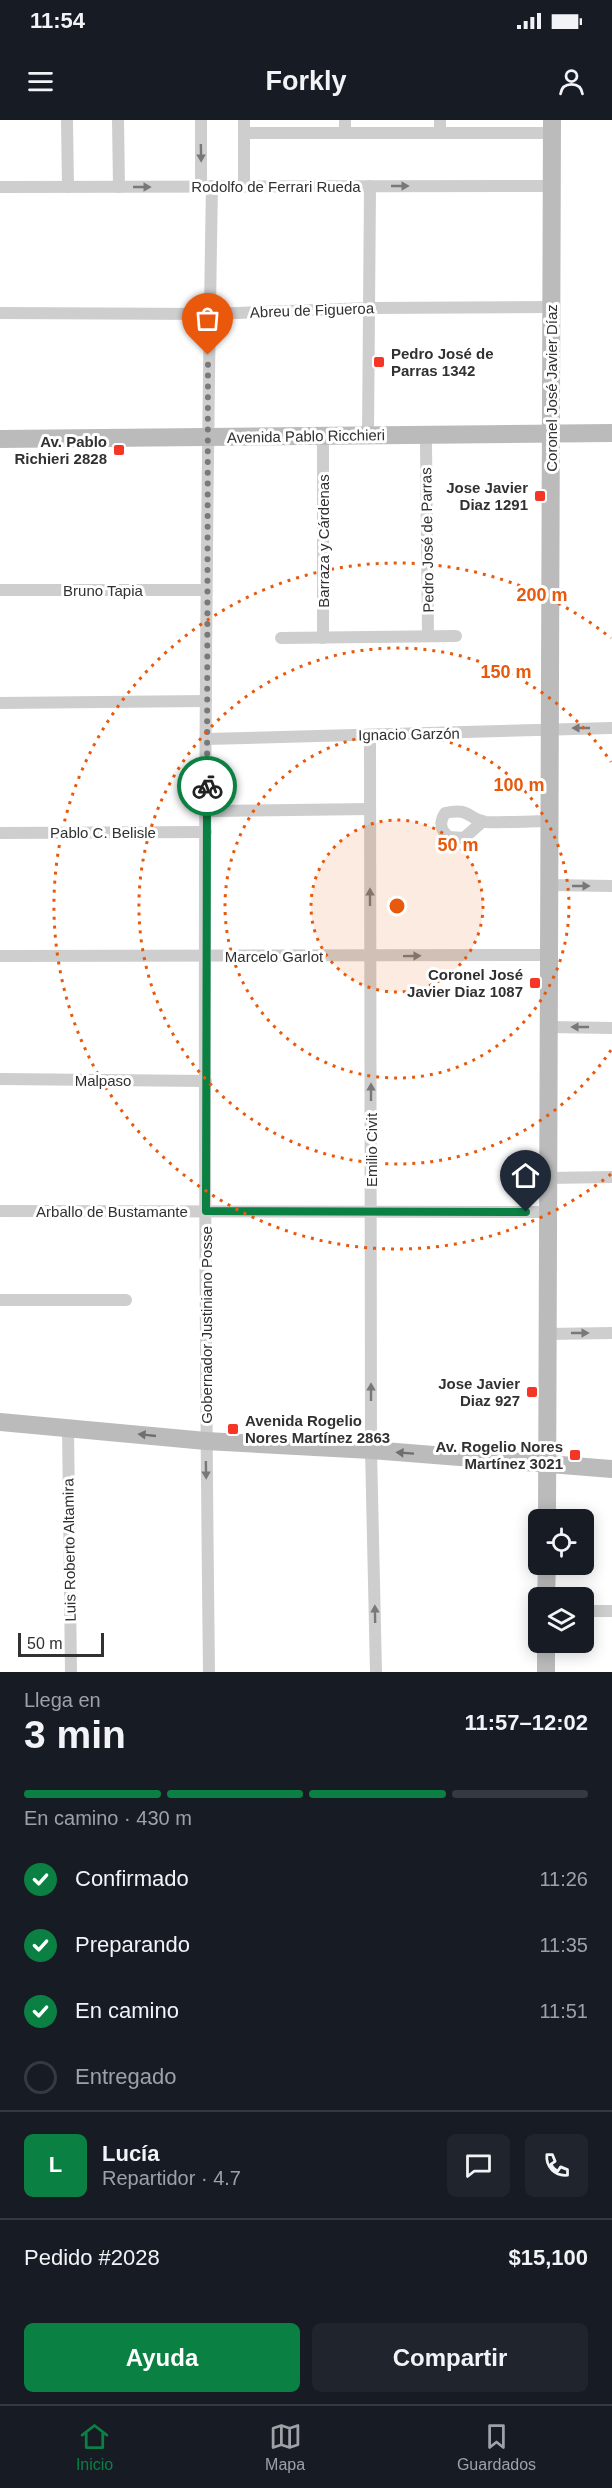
<!DOCTYPE html>
<html lang="es">
<head>
<meta charset="utf-8">
<style>
	:root { --surface:#171b24; --page:#20242c; --text:#f1f3f6; --muted:#9ea1a6; --line:#363941; --accent:#0b8043 }
	body { margin:0; font-family:Helvetica,sans-serif; background:var(--page); color:var(--text); height:100vh; display:flex; flex-direction:column; font-size:22px; white-space:nowrap }
	* { box-sizing:border-box; margin:0 }
	p { font-size:20px; color:var(--muted) }
	.icon { flex:none; width:33px; height:33px; fill:none; stroke:currentColor; stroke-width:2; stroke-linecap:round; stroke-linejoin:round }
	.map { position:relative; height:1552px; overflow:hidden }
	.side { display:flex; flex-direction:column; background:var(--surface); flex:1 }
	.side>* { flex:none }
	.buttons { position:absolute; left:528px; top:1389px; display:grid; gap:12px }
	.buttons a { display:grid; place-items:center; width:66px; height:66px; border-radius:9px; background:var(--surface); box-shadow:0 3px 15px #0003; font-size:30px }
	.scale { position:absolute; left:18px; bottom:15px; width:86px; box-sizing:border-box; padding-left:6px; border:3px solid #313131; border-top:0; font-size:16px; line-height:21px; white-space:nowrap; color:#313131; -webkit-text-stroke:4px #fff; paint-order:stroke }
	.pin { position:absolute; display:grid; place-items:center; width:51px; height:51px; color:#fff; margin:-62px -26px; border-radius:50% 50% 50% 0; rotate:-45deg; box-shadow:0 0 6px #0007 }
	.pin .icon { rotate:45deg }
	.courier { position:absolute; display:grid; place-items:center; width:60px; height:60px; margin:-30px; border:4px solid #0b8043; border-radius:50%; background:#fff; color:#222; box-shadow:0 2px 8px #0007 }
	.overview em { font-style:normal; font-weight:800 }
	.overview div { display:flex; flex-direction:column-reverse }
	.overview { display:flex; align-items:center; justify-content:space-between; height:102px; padding:0 24px }
	h1 { font-size:39px; font-weight:800; line-height:45px }
	.bar { display:grid; grid-template-columns:repeat(4,1fr); gap:9px 6px; align-content:center; height:72px; padding:0 24px }
	.bar i { height:8px; border-radius:4px; background:var(--line) }
	.bar .active { background:var(--accent) }
	.bar p { grid-column:span 4 }
	.line { display:flex; align-items:center; gap:15px; padding:0 24px; border-top:2px solid var(--line) }
	.line div { flex:1 }
	.round { display:grid; place-items:center; flex:none; width:63px; height:63px; border-radius:9px; background:var(--page) }
	ol { padding:0 24px; list-style:none }
	li { display:flex; align-items:center; gap:18px; height:66px }
	li p { margin-inline-start:auto }
	li .icon { padding:6px; border-radius:50%; background:var(--accent); color:#fff; stroke-width:4 }
	li:last-child { color:var(--muted) }
	li i { width:33px; height:33px; border:3px solid var(--line); border-radius:50% }
	.button { display:flex; gap:12px; margin-top:auto; padding:12px 24px }
	.button a { flex:1; height:69px; border-radius:9px; background:var(--accent); color:#fff; font-size:24px; font-weight:800; line-height:69px; text-align:center }
	.button a+a { background:var(--page); color:var(--text) }
	.status { display:flex; justify-content:space-between; align-items:center; height:42px; padding:0 30px; background:var(--surface); direction:ltr }
	.status svg { height:16px; fill:currentColor }
	header { display:flex; justify-content:space-between; align-items:center; height:78px; padding:0 24px; background:var(--surface); font-size:27px; font-weight:800 }
	.menu { display:flex; justify-content:space-around; align-items:center; height:84px; border-top:2px solid var(--line); background:var(--surface); font-size:16px; color:var(--muted) }
	.menu a { display:grid; justify-items:center; gap:3px }
	.menu .active { color:var(--accent) }
	.map>svg:first-child { display:block }
</style>
</head>
<body>
<div class="status"><b>11:54</b><svg viewBox="0 0 49 12"><path d="M0 12V9h3v3zM5 12V6h3v6zM10 12V3h3v9zM15 12V0h3v12zM26 1h20v11H26zM47 4h2v5h-2z"/></svg></div>
<header><svg class="icon" aria-label="menu" viewBox="0 0 24 24"><path d="M4 6h16M4 12h16M4 18h16"/></svg>Forkly<svg class="icon" aria-label="person" viewBox="0 0 24 24"><circle cx="12" cy="8" r="4"/><path d="M4 21q1-7 8-7t8 7"/></svg></header>
<div class="map">
<svg width="612" height="1552" viewBox="0 0 612 1552">
	<rect width="100%" height="100%" fill="#fff"/>
	<g fill="none" stroke-linecap="round" stroke-linejoin="round">
		<g stroke="#cecece" stroke-width="12">
			<polyline points="67,0 68,67"/>
			<polyline points="118,0 119,67"/>
			<polyline points="201,0 201,66"/>
			<polyline points="345,0 345,13"/>
			<polyline points="244,13 552,13"/>
			<polyline points="440,13 440,0"/>
			<polyline points="244,66 244,0"/>
			<polyline points="0,67 552,66"/>
			<polyline points="0,193 210,194 369,188 551,187"/>
			<polyline points="368,315 370,66"/>
			<polyline points="323,324 323,518"/>
			<polyline points="426,324 428,516"/>
			<polyline points="0,470 206,470"/>
			<polyline points="281,518 456,516"/>
			<polyline points="0,583 206,581"/>
			<polyline points="370,615 371,1330 376,1552"/>
			<polyline points="206,619 612,608"/>
			<polyline points="207,691 370,689"/>
			<path d="M482 702 464 718 449 717C440 710 439 703 445 693 471 687 468 700 486 702 507 703 528 701 549 701"/>
			<polyline points="0,713 206,712"/>
			<polyline points="549,765 612,766"/>
			<polyline points="0,836 549,835"/>
			<polyline points="548,907 612,908"/>
			<polyline points="0,959 206,961"/>
			<polyline points="548,1058 612,1057"/>
			<polyline points="0,1091 548,1092"/>
			<polyline points="0,1180 126,1180"/>
			<polyline points="547,1214 612,1213"/>
			<polyline points="68,1307 71,1552"/>
			<polyline points="584,1491 612,1491"/>
			<path d="M209 1552C203 1057 203 561 212 66"/>
		</g>
		<g stroke="#bbb" stroke-width="18">
			<polyline points="0,319 612,313"/>
			<polyline points="0,1302 206,1321 371,1330 612,1349"/>
			<polyline points="547,1400 552,0"/>
			<polyline points="546,1478 547,1444"/>
			<polyline points="546,1552 546,1522"/>
		</g>
	</g>
	<defs><path id="oneway-solid" d="M-6-.8H1V-3.2L6.5 0L1 3.2V.8H-6Z" transform="scale(1.5)"/></defs>
	<g fill="#787878">
		<use href="#oneway-solid" transform="translate(201 33) rotate(89)"/>
		<use href="#oneway-solid" transform="translate(400 66)"/>
		<use href="#oneway-solid" transform="translate(142 67)"/>
		<use href="#oneway-solid" transform="translate(581 608) rotate(180)"/>
		<use href="#oneway-solid" transform="translate(581 766)"/>
		<use href="#oneway-solid" transform="translate(370 777) rotate(-90)"/>
		<use href="#oneway-solid" transform="translate(412 836) rotate(-1)"/>
		<use href="#oneway-solid" transform="translate(580 907) rotate(-180)"/>
		<use href="#oneway-solid" transform="translate(371 972) rotate(-90)"/>
		<use href="#oneway-solid" transform="translate(580 1213)"/>
		<use href="#oneway-solid" transform="translate(371 1272) rotate(-90)"/>
		<use href="#oneway-solid" transform="translate(206 1350) rotate(89)"/>
		<use href="#oneway-solid" transform="translate(375 1494) rotate(-91)"/>
	</g>
	<g fill="#6f6f6f">
		<use href="#oneway-solid" transform="translate(147 1315) rotate(-174)"/>
		<use href="#oneway-solid" transform="translate(405 1333) rotate(-176)"/>
	</g>
	<g fill="none" stroke-linecap="round" stroke-linejoin="round">
		<polyline stroke="#797979" stroke-width="6" stroke-dasharray="0 10.8" points="207,666 208,235"/>
		<polyline stroke="#0b8043" stroke-width="8" points="207,666 206,1091 526,1092"/>
	</g>
	<circle cx="397" cy="786" r="86" fill="#e8590c" fill-opacity=".12"/>
	<g fill="none" stroke="#e8590c" stroke-width="3" stroke-dasharray="3 6">
		<circle cx="397" cy="786" r="86"/>
		<circle cx="397" cy="786" r="172"/>
		<path d="M611 930A258 258 0 1 1 611 642"/>
		<path d="M611 1054A343 343 0 1 1 611 518"/>
	</g>
	<g fill="#f53627" stroke="#fff" stroke-width="2">
		<rect x="373" y="236" width="12" height="12" rx="3"/>
		<rect x="113" y="324" width="12" height="12" rx="3"/>
		<rect x="534" y="370" width="12" height="12" rx="3"/>
		<rect x="529" y="857" width="12" height="12" rx="3"/>
		<rect x="526" y="1266" width="12" height="12" rx="3"/>
		<rect x="227" y="1303" width="12" height="12" rx="3"/>
		<rect x="569" y="1329" width="12" height="12" rx="3"/>
	</g>
	<g text-anchor="middle" dominant-baseline="central" stroke-width="6" stroke-linejoin="round" paint-order="stroke">
		<g font-size="15" fill="#313131" stroke="#fff">
			<text x="276" y="66">Rodolfo de Ferrari Rueda</text>
			<text transform="translate(312 190) rotate(-2)">Abreu de Figueroa</text>
			<text transform="translate(551 268) rotate(-90)">Coronel José Javier Díaz</text>
			<text transform="translate(306 316) rotate(-1)">Avenida Pablo Ricchieri</text>
			<text transform="translate(427 420) rotate(-91)">Pedro José de Parras</text>
			<text transform="translate(323 421) rotate(-90)">Barraza y Cárdenas</text>
			<text x="103" y="470">Bruno Tapia</text>
			<text transform="translate(409 614) rotate(-1)">Ignacio Garzón</text>
			<text x="103" y="712">Pablo C. Belisle</text>
			<text x="274" y="836">Marcelo Garlot</text>
			<text x="103" y="960">Malpaso</text>
			<text transform="translate(371 1030) rotate(-90)">Emilio Civit</text>
			<text x="112" y="1091">Arballo de Bustamante</text>
			<text transform="translate(206 1205) rotate(-90)">Gobernador Justiniano Posse</text>
			<text transform="translate(69 1430) rotate(-91)">Luis Roberto Altamira</text>
		</g>
		<g font-size="15" font-weight="bold" fill="#313131" stroke="#fff" text-anchor="end">
			<text x="391" y="233" text-anchor="start">Pedro José de<tspan x="391" dy="17">Parras 1342</tspan></text>
			<text x="107" y="321">Av. Pablo<tspan x="107" dy="17">Richieri 2828</tspan></text>
			<text x="528" y="367">Jose Javier<tspan x="528" dy="17">Diaz 1291</tspan></text>
			<text x="523" y="854">Coronel José<tspan x="523" dy="17">Javier Diaz 1087</tspan></text>
			<text x="520" y="1263">Jose Javier<tspan x="520" dy="17">Diaz 927</tspan></text>
			<text x="245" y="1300" text-anchor="start">Avenida Rogelio<tspan x="245" dy="17">Nores Martínez 2863</tspan></text>
			<text x="563" y="1326">Av. Rogelio Nores<tspan x="563" dy="17">Martínez 3021</tspan></text>
		</g>
	</g>
	<circle cx="397" cy="786" r="9" fill="#e8590c" stroke="#fff" stroke-width="3"/>
	<g font-size="18" text-anchor="middle" font-weight="bold" fill="#e8590c" stroke="#fff" stroke-width="6" stroke-linejoin="round" paint-order="stroke">
		<text x="542" y="481">200 m</text>
		<text x="506" y="558">150 m</text>
		<text x="519" y="671">100 m</text>
		<text x="458" y="731">50 m</text>
	</g>
</svg>
<div class="buttons">
<a><svg class="icon" aria-label="locate" viewBox="0 0 24 24"><circle cx="12" cy="12" r="6"/><path d="M12 2v4M12 18v4M2 12h4M18 12h4"/></svg></a>
<a><svg class="icon" aria-label="layers" viewBox="0 0 24 24"><path d="M12 4l9 5-9 5-9-5zM3 14l9 5 9-5"/></svg></a>
</div>
<div class="scale">50 m</div>
<div class="pin" style="left:208px;top:235px;background:#ea580c"><svg class="icon" aria-label="bag" viewBox="0 0 24 24"><path d="M5 8h14l-1 12H6zM9 8a3 3 0 0 1 6 0"/></svg></div>
<div class="pin" style="left:526px;top:1092px;background:#1f2937"><svg class="icon" aria-label="home" viewBox="0 0 24 24"><path d="M3 11l9-7 9 7M6 9v11h12V9"/></svg></div>
<div class="courier" style="left:207px;top:666px"><svg class="icon" aria-label="bike" viewBox="0 0 24 24"><circle cx="6" cy="16" r="4"/><circle cx="18" cy="16" r="4"/><path d="M6 16l4-8h5l3 8M10 8l3 8H6M13 5h3"/></svg></div>
</div>
<section class="side">
<div class="overview"><div><h1>3 min</h1><p>Llega en</p></div><em>11:57–12:02</em></div>
<div class="bar"><i class="active"></i><i class="active"></i><i class="active"></i><i></i><p>En camino · 430 m</p></div>
<ol>
<li><svg class="icon" aria-label="check" viewBox="0 0 24 24"><path d="M5 12l5 5 9-10"/></svg>Confirmado<p>11:26</p></li>
<li><svg class="icon" aria-label="check" viewBox="0 0 24 24"><path d="M5 12l5 5 9-10"/></svg>Preparando<p>11:35</p></li>
<li><svg class="icon" aria-label="check" viewBox="0 0 24 24"><path d="M5 12l5 5 9-10"/></svg>En camino<p>11:51</p></li>
<li><i></i>Entregado</li>
</ol>
<div class="line" style="height:108px"><b class="round" style="background:var(--accent);color:#fff">L</b><div><b>Lucía</b><p>Repartidor · 4.7</p></div><a class="round"><svg class="icon" aria-label="chat" viewBox="0 0 24 24"><path d="M4 5h16v11H9l-5 4z"/></svg></a><a class="round"><svg class="icon" aria-label="phone" viewBox="0 0 24 24"><path d="M5 4h4l2 5-3 2q2 4 5 5l2-3 5 2v4C11 20 4 13 5 4z"/></svg></a></div>
<div class="line" style="height:78px"><div>Pedido #2028</div><b>$15,100</b></div>
<div class="button"><a>Ayuda</a><a>Compartir</a></div>
</section>
<nav class="menu">
<a class="active"><svg class="icon" aria-label="home" viewBox="0 0 24 24"><path d="M3 11l9-7 9 7M6 9v11h12V9"/></svg>Inicio</a>
<a><svg class="icon" aria-label="map" viewBox="0 0 24 24"><path d="M3 6l6-2 6 2 6-2v14l-6 2-6-2-6 2zM9 4v14M15 6v14"/></svg>Mapa</a>
<a><svg class="icon" aria-label="saved" viewBox="0 0 24 24"><path d="M7 4h10v16l-5-4-5 4z"/></svg>Guardados</a>
</nav>
</body>
</html>
